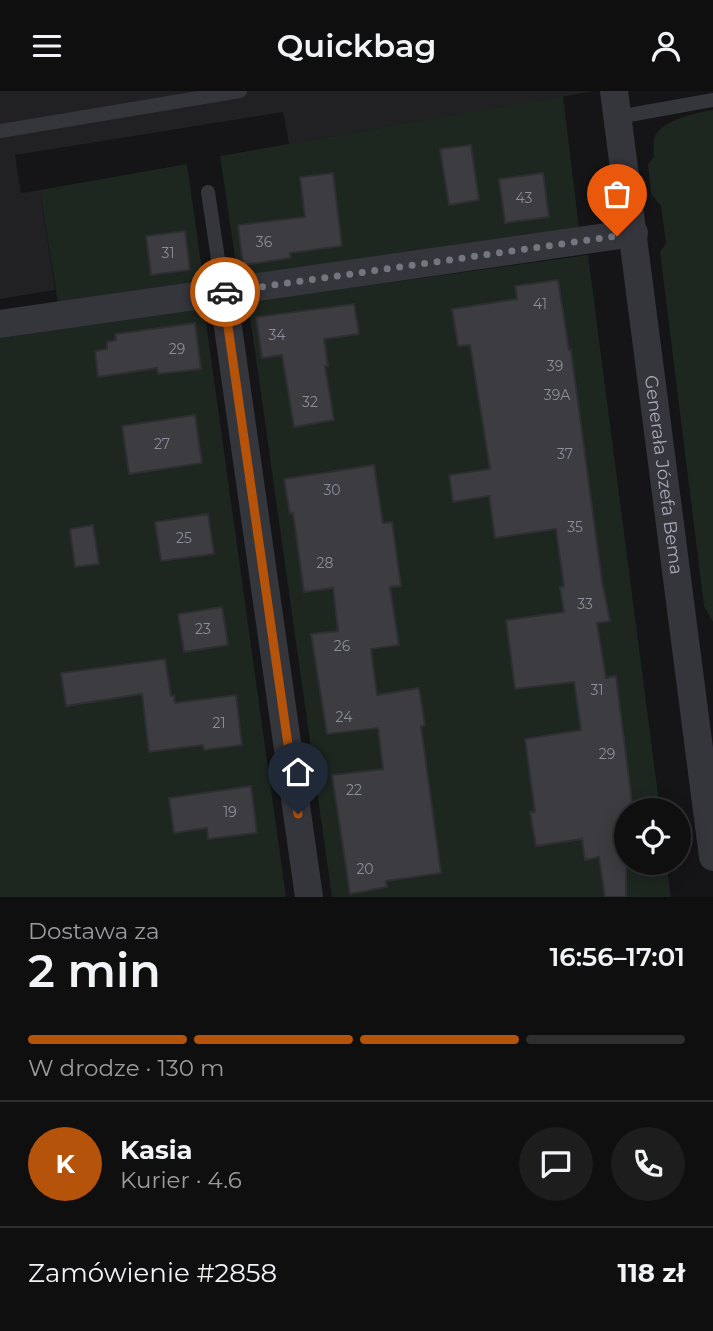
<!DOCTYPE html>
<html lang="pl">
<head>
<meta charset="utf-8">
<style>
	:root { --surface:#100f10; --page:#1e1d1e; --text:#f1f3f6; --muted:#9c9c9f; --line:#302f30; --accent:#b45309 }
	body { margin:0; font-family:Montserrat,sans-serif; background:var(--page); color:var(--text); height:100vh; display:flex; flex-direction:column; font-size:26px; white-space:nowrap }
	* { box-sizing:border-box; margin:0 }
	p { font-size:23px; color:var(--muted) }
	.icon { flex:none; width:38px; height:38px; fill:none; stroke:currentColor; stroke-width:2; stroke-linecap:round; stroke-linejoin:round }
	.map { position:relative; height:806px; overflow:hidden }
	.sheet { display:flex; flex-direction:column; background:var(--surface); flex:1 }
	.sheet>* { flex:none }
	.controls { position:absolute; left:614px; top:707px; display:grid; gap:14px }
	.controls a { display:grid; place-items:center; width:77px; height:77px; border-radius:50%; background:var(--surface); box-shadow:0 4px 18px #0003,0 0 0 2px var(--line); font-size:35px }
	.pin { position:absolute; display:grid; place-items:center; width:60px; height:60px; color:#fff; margin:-72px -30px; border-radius:50% 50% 50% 0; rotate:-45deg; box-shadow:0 0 7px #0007 }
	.pin .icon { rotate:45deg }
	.courier { position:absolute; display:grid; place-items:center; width:70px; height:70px; margin:-35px; border:5px solid #b45309; border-radius:50%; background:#fff; color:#222; box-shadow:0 2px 9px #0007 }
	.overview em { font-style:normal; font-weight:600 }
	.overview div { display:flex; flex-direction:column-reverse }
	.overview { display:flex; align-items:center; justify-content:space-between; height:119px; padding:0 28px }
	h1 { font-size:46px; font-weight:600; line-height:52px }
	.bar { display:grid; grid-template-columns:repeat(4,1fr); gap:10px 7px; align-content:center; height:84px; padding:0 28px }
	.bar i { height:9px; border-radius:5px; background:var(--line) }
	.bar .selected { background:var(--accent) }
	.bar p { grid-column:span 4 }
	.line { display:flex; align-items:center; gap:18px; padding:0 28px; border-top:2px solid var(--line) }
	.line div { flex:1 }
	.round { display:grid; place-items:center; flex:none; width:74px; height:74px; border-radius:37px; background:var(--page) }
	header { display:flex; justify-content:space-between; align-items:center; height:91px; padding:0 28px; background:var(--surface); font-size:32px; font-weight:600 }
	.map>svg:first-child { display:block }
</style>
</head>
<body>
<header><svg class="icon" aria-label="menu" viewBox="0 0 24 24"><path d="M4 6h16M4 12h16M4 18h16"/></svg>Quickbag<svg class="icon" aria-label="person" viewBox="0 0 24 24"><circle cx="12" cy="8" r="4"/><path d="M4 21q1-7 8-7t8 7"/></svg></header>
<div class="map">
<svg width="713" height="806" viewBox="0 0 713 806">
	<rect width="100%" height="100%" fill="#151416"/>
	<polygon fill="#212023" points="0,0 595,0 289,53 283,21 15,64 21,102 40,99 55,199 0,208"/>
	<g fill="#1e2620">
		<polygon points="563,5 579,137 238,187 220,65"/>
		<path d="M713 19V531L704 515 660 161 666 152 661 115 651 103 648 73 654 66C654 60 653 54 654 48 658 30 697 21 713 19Z"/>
		<polygon points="187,73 204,193 58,212 40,99"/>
		<polygon points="588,164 660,719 626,719 626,772 666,772 671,806 332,806 248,211"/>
		<polygon points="204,217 286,806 0,806 0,247"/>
	</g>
	<g fill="#3c3c41" stroke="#2f2e32" stroke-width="2">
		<polygon points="471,54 479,109 449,114 440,58"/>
		<polygon points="333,82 342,155 290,162 291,167 243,174 238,134 305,126 300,86"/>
		<polygon points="543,82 549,126 505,132 499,88"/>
		<polygon points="185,140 190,179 151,184 146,145"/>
		<polygon points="558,189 569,259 571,259 602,490 610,530 597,532 606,587 616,585 633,719 626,719 626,806 605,806 599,766 585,769 582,748 536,755 530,721 535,721 525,648 581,639 574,591 515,598 506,529 564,521 560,496 564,496 556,438 495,447 489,405 453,411 449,384 490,378 470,254 458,255 452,218 517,208 515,195"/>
		<polygon points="354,213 359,243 324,248 328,275 325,275 334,329 294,336 282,264 262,267 256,226"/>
		<polygon points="195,232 201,278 158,283 157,277 98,286 95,260 107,258 107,251 116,249 115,243"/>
		<polygon points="195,324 202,372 129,383 122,335"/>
		<polygon points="374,374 383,432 392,431 401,495 390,496 399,554 371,558 377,604 419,597 425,634 421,635 441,782 386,790 387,796 350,803 332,684 383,678 378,637 327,643 311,543 338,540 333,497 304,501 293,422 290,423 284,388"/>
		<polygon points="208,423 214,463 161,470 155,431"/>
		<polygon points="93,434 99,473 75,476 70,438"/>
		<polygon points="222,516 228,554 184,561 178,523"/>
		<polygon points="165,568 171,605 174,604 175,612 236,604 242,654 204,659 203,654 149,661 142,603 66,615 61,582"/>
		<polygon points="251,695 257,742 208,748 207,737 174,742 169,707"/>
	</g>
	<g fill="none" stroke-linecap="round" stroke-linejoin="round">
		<g stroke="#35353c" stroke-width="14">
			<polyline points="618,26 713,9"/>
			<polyline points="0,40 240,0"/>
			<polyline points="208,101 223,201"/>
		</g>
		<g stroke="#35353c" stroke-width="28">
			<path id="s1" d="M614 0 713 766"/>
			<polyline points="223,201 309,806"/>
			<polyline points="0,233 634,142"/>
		</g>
	</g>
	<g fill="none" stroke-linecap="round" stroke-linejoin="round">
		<polyline stroke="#73757f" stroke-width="7" stroke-dasharray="0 12.6" points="225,201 617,145"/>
		<polyline stroke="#b45309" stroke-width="9" points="225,201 223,201 298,723"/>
	</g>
	<g text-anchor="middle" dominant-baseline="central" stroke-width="7" stroke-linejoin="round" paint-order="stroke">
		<g font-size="14" fill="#8c8e9a">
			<text x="524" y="107">43</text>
			<text x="264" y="151">36</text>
			<text x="168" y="162">31</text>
			<text x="540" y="213">41</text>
			<text x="277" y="244">34</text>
			<text x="177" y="258">29</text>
			<text x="555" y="275">39</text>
			<text x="557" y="304">39A</text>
			<text x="310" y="311">32</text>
			<text x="162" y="353">27</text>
			<text x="565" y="363">37</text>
			<text x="332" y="399">30</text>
			<text x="575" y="436">35</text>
			<text x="184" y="447">25</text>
			<text x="325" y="472">28</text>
			<text x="585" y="513">33</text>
			<text x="203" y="538">23</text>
			<text x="342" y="555">26</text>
			<text x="597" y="599">31</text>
			<text x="344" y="626">24</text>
			<text x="219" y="632">21</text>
			<text x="607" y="663">29</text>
			<text x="354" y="699">22</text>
			<text x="230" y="721">19</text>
			<text x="365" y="778">20</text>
		</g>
		<g font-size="18" fill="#a6a9b7" stroke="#100f11">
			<text stroke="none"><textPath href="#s1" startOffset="387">Generała Józefa Bema</textPath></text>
		</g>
	</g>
</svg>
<div class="controls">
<a><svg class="icon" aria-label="locate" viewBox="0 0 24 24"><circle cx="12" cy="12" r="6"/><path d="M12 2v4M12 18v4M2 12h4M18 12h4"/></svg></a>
</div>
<div class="pin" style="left:617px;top:145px;background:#ea580c"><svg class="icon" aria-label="bag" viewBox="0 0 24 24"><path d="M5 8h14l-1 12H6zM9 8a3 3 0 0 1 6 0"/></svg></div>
<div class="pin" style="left:298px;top:723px;background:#1f2937"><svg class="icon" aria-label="home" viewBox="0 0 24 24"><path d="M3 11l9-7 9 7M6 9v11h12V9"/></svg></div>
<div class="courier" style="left:225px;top:201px"><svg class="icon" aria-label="car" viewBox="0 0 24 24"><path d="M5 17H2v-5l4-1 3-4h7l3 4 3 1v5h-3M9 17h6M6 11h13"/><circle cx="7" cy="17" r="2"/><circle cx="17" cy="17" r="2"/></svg></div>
</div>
<section class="sheet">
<div class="overview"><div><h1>2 min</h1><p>Dostawa za</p></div><em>16:56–17:01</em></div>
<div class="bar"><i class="selected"></i><i class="selected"></i><i class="selected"></i><i></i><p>W drodze · 130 m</p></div>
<div class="line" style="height:126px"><b class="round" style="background:var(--accent);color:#fff">K</b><div><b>Kasia</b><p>Kurier · 4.6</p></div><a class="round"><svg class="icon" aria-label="chat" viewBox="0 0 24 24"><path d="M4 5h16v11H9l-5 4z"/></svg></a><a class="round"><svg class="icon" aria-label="phone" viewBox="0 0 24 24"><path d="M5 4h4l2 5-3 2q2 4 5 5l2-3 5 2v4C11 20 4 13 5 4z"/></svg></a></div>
<div class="line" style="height:91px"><div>Zamówienie #2858</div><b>118 zł</b></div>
</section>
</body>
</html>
